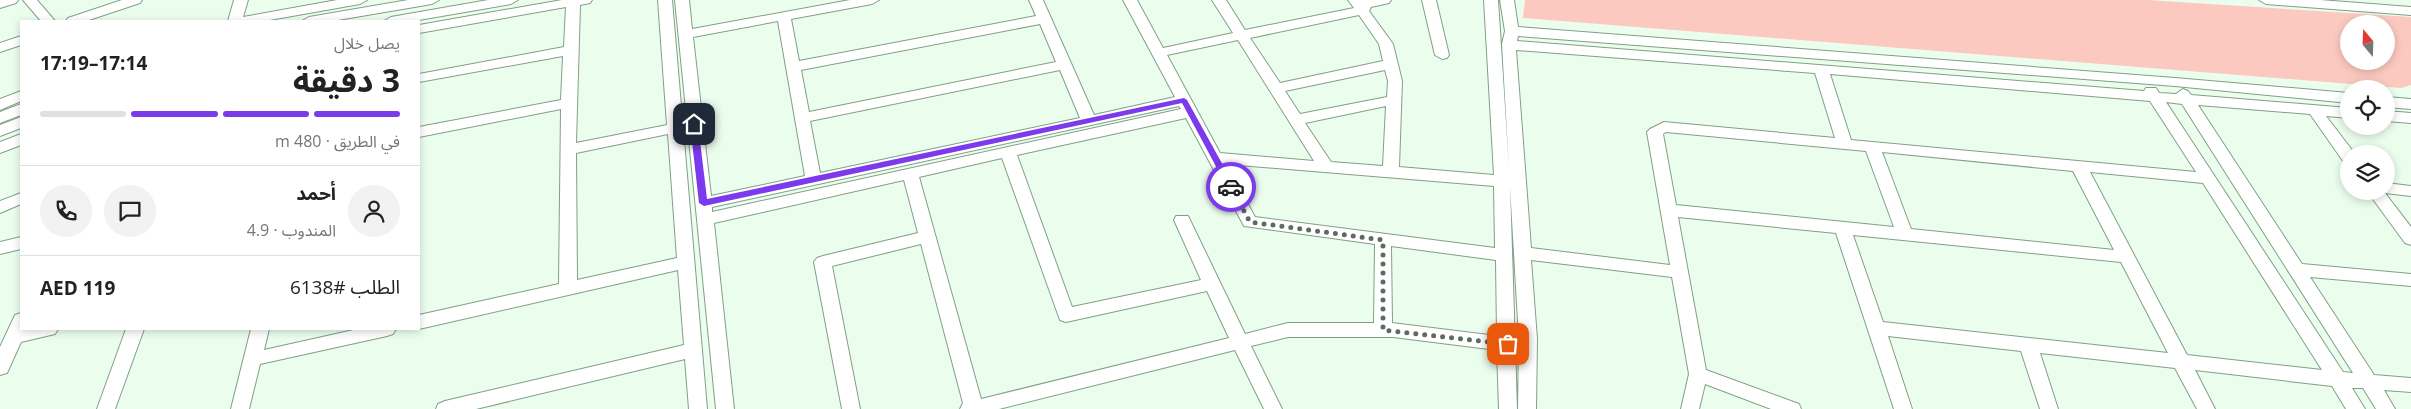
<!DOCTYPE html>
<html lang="ar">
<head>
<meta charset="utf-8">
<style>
	:root { --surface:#fff; --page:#f2f2f2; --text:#222; --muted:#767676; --line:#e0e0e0; --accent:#7c3aed }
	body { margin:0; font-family:"Open Sans","Noto Sans Arabic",sans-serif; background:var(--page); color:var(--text); direction:rtl; height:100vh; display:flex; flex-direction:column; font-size:19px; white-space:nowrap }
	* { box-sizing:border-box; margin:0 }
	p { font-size:16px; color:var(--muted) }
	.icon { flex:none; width:28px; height:28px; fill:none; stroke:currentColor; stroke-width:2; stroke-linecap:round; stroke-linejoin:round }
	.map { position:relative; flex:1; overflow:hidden; direction:ltr }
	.details { position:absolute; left:20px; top:20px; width:400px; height:310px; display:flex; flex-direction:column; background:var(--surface); border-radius:0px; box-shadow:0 2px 8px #0003; direction:rtl }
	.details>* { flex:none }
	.needle { width:32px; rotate:341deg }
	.fabs { position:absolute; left:2340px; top:15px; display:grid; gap:10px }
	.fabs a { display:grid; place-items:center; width:55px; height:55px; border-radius:50%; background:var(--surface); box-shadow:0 2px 8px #0003; font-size:25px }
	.pin { position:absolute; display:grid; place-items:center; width:42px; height:42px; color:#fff; margin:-21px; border-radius:10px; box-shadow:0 2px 8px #0006 }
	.courier { position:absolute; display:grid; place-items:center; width:50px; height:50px; margin:-25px; border:4px solid #7c3aed; border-radius:50%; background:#fff; color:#222; box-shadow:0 1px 6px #0007 }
	.head em { font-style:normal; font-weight:700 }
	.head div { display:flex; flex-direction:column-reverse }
	.head { display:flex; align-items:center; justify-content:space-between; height:85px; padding:0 20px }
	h1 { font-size:32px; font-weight:700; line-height:38px }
	.bar { display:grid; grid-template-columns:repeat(4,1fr); gap:8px 5px; align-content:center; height:60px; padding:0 20px }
	.bar i { height:6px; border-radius:4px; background:var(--line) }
	.bar .active { background:var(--accent) }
	.bar p { grid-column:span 4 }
	.line { display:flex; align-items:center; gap:12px; padding:0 20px; border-top:1px solid var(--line) }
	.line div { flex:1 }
	.round { display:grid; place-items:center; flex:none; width:52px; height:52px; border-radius:26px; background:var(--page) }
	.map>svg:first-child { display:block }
</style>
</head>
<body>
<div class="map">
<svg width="2411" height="409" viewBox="0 0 2411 409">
	<rect width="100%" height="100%" fill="#ebfeee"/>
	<path fill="#fcc9c0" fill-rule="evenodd" d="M1525 0H2147L2411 17V85L2401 88 1523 18ZM2349 24H2386V61H2349Z"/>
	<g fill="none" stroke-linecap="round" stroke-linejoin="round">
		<defs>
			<g id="minor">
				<polygon points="0,0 18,0 16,3 0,8"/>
				<polygon points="23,0 37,0 55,21 41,21"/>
				<polygon points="122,0 142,0 140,3 86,21 66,21 68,18"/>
				<polygon points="234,0 248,0 243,17 337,0 367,0 360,4 264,21 228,21"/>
				<polygon points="408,0 439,0 432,4 332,21 302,21 309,17"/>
				<polygon points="488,0 518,0 511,4 413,21 384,21 391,17"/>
				<path d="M562 0H592L590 3 580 5 576 143 667 125 658 0H672L707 409H689L685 359 476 409H436L438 404 445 401 684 345 678 270 419 329V315L559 284 561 109 419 137V127L561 100 563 56 419 82V74L564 47 566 7 419 33V25ZM668 134 677 258 577 280 576 153Z"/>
				<path d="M675 0H689L692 29 850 0H879L872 4 791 19 799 61 1036 16 1029 0H1043L1094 115 1175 97 1123 0H1137L1163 48 1233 33 1212 0H1226L1245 30 1354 8 1348 0H1391L1389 3 1371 7 1369 11 1393 44 1402 81 1399 167 1494 175 1484 0H1498L1509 169 1502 44 1505 31 1500 0H1514L1518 27 2175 78 2349 93V103L2175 86 1518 36 1517 41 2144 91 2146 88H2156L2159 93 2176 94 2183 89 2188 91 2191 95 2349 108V118L2326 116 2355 154H2349V162L2343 161 2310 114 2198 105 2302 264 2411 274V286L2310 277 2374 375 2411 378V392L2384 390 2395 409H2376L2363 388H2352L2365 409H2346L2332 386 2195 370 2215 409H2197L2175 368 2040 353 2058 409H2040L2021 351 1888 336 1912 409H1894L1836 233 1678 217 1706 370 1799 404 1801 409H1771L1705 384 1699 409H1681L1689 374 1672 277 1531 260 1537 339 1536 409H1518L1519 339 1510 186 1517 409H1499L1497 350 1393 337H1288L1251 346 1282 409H1264L1235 350 999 409H960L963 403 921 244 832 266 860 409H842L814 262 817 258 823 256 918 233 904 180 714 223 734 409H716ZM1359 15 1379 44 1383 61 1280 83 1250 38ZM778 21 805 176 711 196 693 37ZM1040 24 1056 62 809 112 801 70ZM1238 40 1314 161 1220 153 1167 55ZM1516 50 1815 73 1835 138 1664 122 1650 129 1647 132 1670 265 1531 248ZM1060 70 1080 118 820 173 810 121ZM1385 70 1388 81 1387 97 1300 114 1285 91ZM1830 74 2150 101 2196 172 1851 140ZM2166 102 2182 104 2353 373 2343 372ZM1179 106 1181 109 712 212V207ZM1386 106 1383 166 1331 162 1305 123ZM1186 118 1244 226 1375 244 1374 323H1288L1245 334 1190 220 1188 216H1176L1174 220 1201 280 1072 307 1017 155ZM1666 132 1866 151 1894 227 1676 205 1663 134ZM1882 152 2073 171 2114 250 1911 229ZM1002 158 1060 320 1066 322 1207 291 1229 338 981 399 919 177ZM1226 164 1494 186 1495 248 1255 217ZM2090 172 2203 183 2322 370 2187 355ZM1853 235 2121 262 2168 353 1883 322ZM1391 246 1496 260 1497 336 1392 323Z"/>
				<polygon points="1422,0 1436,0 1449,55 1447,58 1442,59 1435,55"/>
				<polygon points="2259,0 2320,0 2411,7 2411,15 2266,4"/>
				<polygon points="21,36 21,45 0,52 0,43"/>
				<polygon points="21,91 21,101 0,110 0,99"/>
				<polygon points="2386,97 2411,99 2411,109 2386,107"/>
				<polygon points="21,104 21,115 0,123 0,112"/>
				<polygon points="2386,111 2411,113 2411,123 2386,121"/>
				<polygon points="21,117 21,128 0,136 0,125"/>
				<polygon points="21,134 21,145 0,153 0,142"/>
				<polygon points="2386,183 2411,186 2411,196 2385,193 2411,227 2411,245 2405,243 2367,191 2386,191"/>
				<polygon points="21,193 21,204 0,213 0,201"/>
				<polygon points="21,237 21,249 0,254 0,242"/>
				<polygon points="21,313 21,329 58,329 55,334 21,342 7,373 0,375 0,347 15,315"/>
				<polygon points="126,329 144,329 115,409 97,409"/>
				<polygon points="251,329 269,329 264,350 358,329 396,329 393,334 387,336 260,364 249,409 231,409"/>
			</g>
		</defs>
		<use href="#minor" stroke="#819f86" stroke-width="2"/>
		<use href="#minor" fill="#fff" fill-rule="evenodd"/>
	</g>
	<polygon fill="#7c3aed" points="1184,98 1187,100 1235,187 1234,189 1227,187 1182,103 704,206 699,203 690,124 694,122 698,124 707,199"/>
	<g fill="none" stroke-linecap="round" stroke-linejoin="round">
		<polyline stroke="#5e6c60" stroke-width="5" stroke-dasharray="0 9" points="1231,187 1250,222 1383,240 1383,330 1508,344"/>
	</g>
</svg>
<div class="fabs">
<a><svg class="needle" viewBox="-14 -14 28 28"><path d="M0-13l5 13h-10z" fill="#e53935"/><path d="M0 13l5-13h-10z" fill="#767676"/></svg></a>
<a><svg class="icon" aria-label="locate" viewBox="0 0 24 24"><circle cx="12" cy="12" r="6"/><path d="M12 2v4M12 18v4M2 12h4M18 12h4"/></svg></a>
<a><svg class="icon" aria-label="layers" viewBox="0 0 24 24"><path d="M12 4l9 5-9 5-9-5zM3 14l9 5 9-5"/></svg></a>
</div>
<div class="pin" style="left:1508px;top:344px;background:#ea580c"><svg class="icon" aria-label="bag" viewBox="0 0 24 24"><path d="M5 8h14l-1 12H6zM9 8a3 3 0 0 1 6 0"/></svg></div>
<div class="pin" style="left:694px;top:124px;background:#1f2937"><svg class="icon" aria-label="home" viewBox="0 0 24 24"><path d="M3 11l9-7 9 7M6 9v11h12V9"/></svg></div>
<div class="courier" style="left:1231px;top:187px"><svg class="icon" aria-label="car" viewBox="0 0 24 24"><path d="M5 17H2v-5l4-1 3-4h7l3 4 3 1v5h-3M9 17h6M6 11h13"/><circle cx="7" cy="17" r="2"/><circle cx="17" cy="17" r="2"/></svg></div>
<section class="details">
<div class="head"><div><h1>3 دقيقة</h1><p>يصل خلال</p></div><em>17:14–17:19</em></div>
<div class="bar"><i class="active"></i><i class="active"></i><i class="active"></i><i></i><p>في الطريق · 480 m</p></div>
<div class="line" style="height:90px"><a class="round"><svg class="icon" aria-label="person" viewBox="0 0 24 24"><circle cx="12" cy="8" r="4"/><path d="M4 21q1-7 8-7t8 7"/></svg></a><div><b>أحمد</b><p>المندوب · 4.9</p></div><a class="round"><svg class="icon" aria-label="chat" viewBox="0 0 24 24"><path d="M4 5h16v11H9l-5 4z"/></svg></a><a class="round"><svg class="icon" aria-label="phone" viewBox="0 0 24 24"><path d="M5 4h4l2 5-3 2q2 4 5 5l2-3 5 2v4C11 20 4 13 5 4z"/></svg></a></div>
<div class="line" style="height:65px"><div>الطلب #6138</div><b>AED 119</b></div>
</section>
</div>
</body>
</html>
